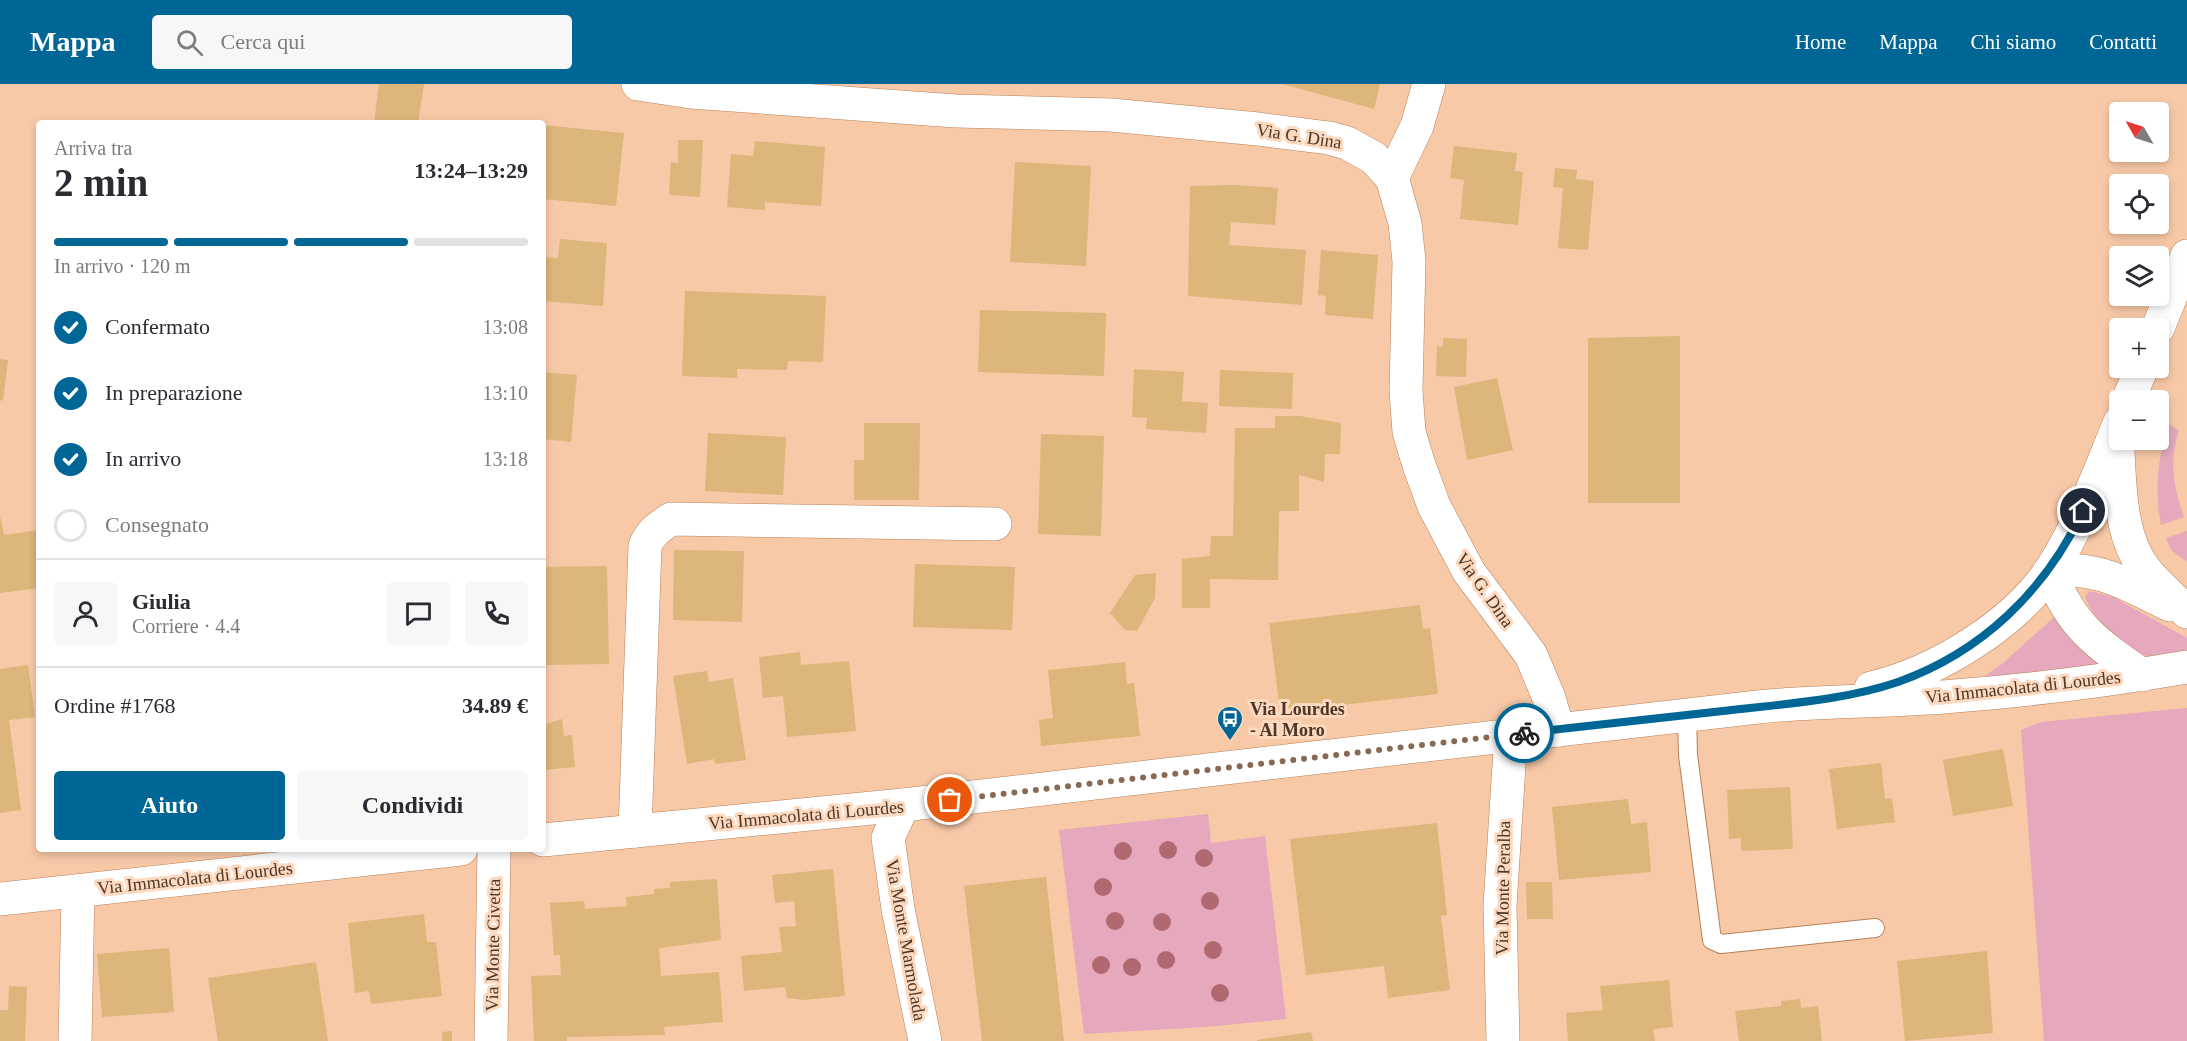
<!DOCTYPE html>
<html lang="it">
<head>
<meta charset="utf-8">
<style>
	:root { --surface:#fff; --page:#f7f7f7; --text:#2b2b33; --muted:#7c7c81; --line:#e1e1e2; --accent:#006695 }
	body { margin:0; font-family:"Times New Roman",serif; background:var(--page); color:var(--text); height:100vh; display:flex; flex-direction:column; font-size:22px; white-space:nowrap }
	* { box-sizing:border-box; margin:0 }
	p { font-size:20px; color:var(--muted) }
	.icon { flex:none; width:33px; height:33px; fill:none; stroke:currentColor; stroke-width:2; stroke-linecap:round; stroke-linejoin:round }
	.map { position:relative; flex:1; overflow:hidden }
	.panel { position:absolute; left:36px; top:36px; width:510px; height:732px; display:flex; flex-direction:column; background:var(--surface); border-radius:6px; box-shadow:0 3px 9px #0003 }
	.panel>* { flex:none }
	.needle { width:39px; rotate:309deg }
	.fabs { position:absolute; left:2109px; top:18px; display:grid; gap:12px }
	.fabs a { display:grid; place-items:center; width:60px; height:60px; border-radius:6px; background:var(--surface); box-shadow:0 3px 9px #0003; font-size:30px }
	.pin { position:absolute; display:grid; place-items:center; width:51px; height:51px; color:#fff; margin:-26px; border:3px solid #fff; border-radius:50%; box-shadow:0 2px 6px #0007 }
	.courier { position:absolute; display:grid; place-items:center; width:60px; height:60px; margin:-30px; border:4px solid #006695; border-radius:50%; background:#fff; color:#222; box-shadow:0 2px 8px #0007 }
	.headline em { font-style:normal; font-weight:700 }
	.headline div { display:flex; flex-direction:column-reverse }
	.headline { display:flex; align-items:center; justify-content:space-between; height:102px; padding:0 18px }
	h1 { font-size:39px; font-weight:700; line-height:45px }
	.bar { display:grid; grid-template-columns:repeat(4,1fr); gap:9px 6px; align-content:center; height:72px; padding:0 18px }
	.bar i { height:8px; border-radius:4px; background:var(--line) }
	.bar .selected { background:var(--accent) }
	.bar p { grid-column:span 4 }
	.line { display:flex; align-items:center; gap:15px; padding:0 18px; border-top:2px solid var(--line) }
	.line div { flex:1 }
	.round { display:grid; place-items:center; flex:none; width:63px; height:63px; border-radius:6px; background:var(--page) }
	ol { padding:0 18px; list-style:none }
	li { display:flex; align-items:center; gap:18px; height:66px }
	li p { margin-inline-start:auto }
	li .icon { padding:6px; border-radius:50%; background:var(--accent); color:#fff; stroke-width:4 }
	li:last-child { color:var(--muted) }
	li i { width:33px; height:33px; border:3px solid var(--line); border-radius:50% }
	.action { display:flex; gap:12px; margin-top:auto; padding:12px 18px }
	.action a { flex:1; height:69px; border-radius:6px; background:var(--accent); color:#fff; font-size:24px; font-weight:700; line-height:69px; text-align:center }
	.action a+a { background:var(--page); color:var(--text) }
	header { display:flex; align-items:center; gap:36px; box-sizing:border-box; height:84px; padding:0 30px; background:var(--accent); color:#fff }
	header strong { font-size:28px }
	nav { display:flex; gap:33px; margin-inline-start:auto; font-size:21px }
	.search { width:420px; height:54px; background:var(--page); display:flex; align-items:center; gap:15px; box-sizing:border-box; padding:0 21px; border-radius:6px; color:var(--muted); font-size:22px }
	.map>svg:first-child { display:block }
</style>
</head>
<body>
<header>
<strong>Mappa</strong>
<div class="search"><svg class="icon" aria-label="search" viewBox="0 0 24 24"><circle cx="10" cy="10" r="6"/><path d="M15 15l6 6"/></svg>Cerca qui</div>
<nav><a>Home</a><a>Mappa</a><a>Chi siamo</a><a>Contatti</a></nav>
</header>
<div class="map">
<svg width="2187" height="957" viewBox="0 0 2187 957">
	<rect width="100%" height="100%" fill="#f8c9a7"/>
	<g fill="#e5a8bc">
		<path d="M2168 340 2179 346C2169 378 2173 402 2184 433L2161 441C2154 405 2158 375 2168 340Z"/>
		<polygon points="2187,447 2187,478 2171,466 2166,454"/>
		<path d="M2090 507 2113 513 2187 554V572C2178 573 2167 576 2158 575 2130 572 2093 538 2085 512Z"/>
		<polygon points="2054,533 2102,582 1982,594 2002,580"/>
		<polygon points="2187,624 2187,957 2044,957 2021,646 2041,638"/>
		<polygon points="1208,730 1211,759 1265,752 1286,935 1206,943 1084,950 1059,746"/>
	</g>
	<g fill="#dcb67b">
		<polygon points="379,0 424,0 418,39 374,39"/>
		<polygon points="1282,0 1380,0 1374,25"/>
		<polygon points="543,41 624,49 616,122 543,115"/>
		<polygon points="678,56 703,56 700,113 669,111 671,78 678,79"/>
		<polygon points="755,57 825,63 821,122 765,118 765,126 727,123 731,70 753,72"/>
		<polygon points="1454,62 1517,69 1515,87 1523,88 1518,141 1460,135 1464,96 1450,94"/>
		<polygon points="1015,78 1091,82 1086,182 1010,178"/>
		<polygon points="1555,84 1577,86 1576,95 1594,97 1588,166 1558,164 1563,104 1553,103"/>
		<polygon points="1234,101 1278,104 1275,141 1231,138 1229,161 1306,166 1302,221 1188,212 1190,102"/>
		<polygon points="560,155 607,159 603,222 543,217 543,173 558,174"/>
		<polygon points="1321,166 1378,171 1373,235 1325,231 1326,212 1318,211"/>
		<polygon points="685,207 826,212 823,278 788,277 787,286 737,285 737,294 682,292"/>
		<polygon points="980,226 1106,229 1104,292 978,288"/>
		<polygon points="1680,252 1680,419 1588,419 1588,254"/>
		<polygon points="1443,254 1467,255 1466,293 1436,292 1437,262 1443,263"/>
		<polygon points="0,275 8,276 3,317 0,316"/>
		<polygon points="1134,285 1184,288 1182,317 1208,319 1206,349 1146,345 1147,334 1132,333"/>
		<polygon points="1220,286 1293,289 1292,325 1219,322"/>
		<polygon points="543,288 577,291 571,358 543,355"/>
		<polygon points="1497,294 1513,366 1467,376 1454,303"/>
		<polygon points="1275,332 1300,332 1341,339 1340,370 1325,370 1324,398 1299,391 1299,427 1279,427 1278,496 1210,495 1210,524 1182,524 1182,475 1210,472 1211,452 1233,452 1235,344 1275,344"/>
		<polygon points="864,339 920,339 919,416 854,416 854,376 864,376"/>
		<polygon points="708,349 786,353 783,411 705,407"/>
		<polygon points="1041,350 1104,352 1101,452 1038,450"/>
		<polygon points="0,432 4,451 39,446 39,504 0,509"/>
		<polygon points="674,466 744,467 742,538 673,536"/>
		<polygon points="915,480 1015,483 1012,546 913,543"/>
		<polygon points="607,482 609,580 543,581 543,483"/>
		<polygon points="1156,489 1155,514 1137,547 1125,546 1110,529 1135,491"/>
		<polygon points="1420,521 1423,545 1430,544 1438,610 1280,628 1269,539"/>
		<polygon points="800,568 801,581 849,577 856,647 787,653 783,612 763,614 759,573"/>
		<polygon points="1125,578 1127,600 1134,599 1140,652 1041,662 1039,636 1053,634 1048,586"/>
		<polygon points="28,581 35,633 9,636 21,726 0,729 0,585"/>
		<polygon points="707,587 709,598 733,594 746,676 715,680 714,675 687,680 673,592"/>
		<polygon points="562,635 564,652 572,651 575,683 543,686 543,641"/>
		<polygon points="2003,665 2013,722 1953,732 1943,676"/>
		<polygon points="1881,679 1885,715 1892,714 1895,738 1837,745 1829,685"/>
		<polygon points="1790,703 1793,765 1741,767 1741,754 1729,755 1727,706"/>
		<polygon points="1628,715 1631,740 1647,738 1651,788 1559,796 1552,723"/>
		<polygon points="1437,739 1447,831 1441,832 1450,906 1388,914 1384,882 1306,891 1290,755"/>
		<polygon points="833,785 845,912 804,916 787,914 785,903 744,907 741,872 782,868 779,843 796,842 794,817 775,819 772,791"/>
		<polygon points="1046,793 1064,957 982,957 964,802"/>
		<polygon points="717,795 721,856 659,864 661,892 719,888 723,938 664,943 665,951 567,953 567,957 534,957 531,892 561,891 560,871 554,871 550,819 584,817 585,825 627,822 626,813 654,810 654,805 670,804 670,798"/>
		<polygon points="1526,798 1552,798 1553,835 1527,835"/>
		<polygon points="424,830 427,858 436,858 442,912 371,920 369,907 355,909 348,839"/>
		<polygon points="169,864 174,928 102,933 97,870"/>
		<polygon points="1987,867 1993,949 1905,957 1897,877"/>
		<polygon points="316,878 328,957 218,957 208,894"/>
		<polygon points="1669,896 1673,943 1653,945 1655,957 1568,957 1566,929 1603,926 1600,902"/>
		<polygon points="9,902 27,903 25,957 0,957 0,926 8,926"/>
		<polygon points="1800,915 1801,924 1818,922 1822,957 1739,957 1735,927 1781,922 1781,917"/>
		<polygon points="452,947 452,957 442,957 442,948"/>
		<polygon points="1311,948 1313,957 1257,957 1257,956"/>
	</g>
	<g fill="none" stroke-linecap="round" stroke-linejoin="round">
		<defs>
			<polyline id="lane" points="1687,631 1688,671 1712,856 1721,860 1875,844"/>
			<g id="street">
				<polyline points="638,0 691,8 956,27 1111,31 1258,45 1329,54 1347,59 1374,74 1392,94 1405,139 1409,177 1406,307 1409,348 1419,381 1434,422 1469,488 1531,571 1549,614 1558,646"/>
				<polyline points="1392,94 1417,42 1429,0"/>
				<polyline points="903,721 888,754 898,825 925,957"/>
				<path d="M635 747 645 462C651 448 659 443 671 435L995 440"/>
				<polyline points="75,957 78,807"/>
				<polyline points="491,957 494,765"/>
				<polyline points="1503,957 1500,821 1511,650"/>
			</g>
			<g id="secondary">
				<polyline points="2158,244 2187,172"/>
				<polyline points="2128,316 2142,284"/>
				<path d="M2117 351C2120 390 2118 438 2137 473 2149 495 2170 511 2187 528"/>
				<path d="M2050 487C2101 482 2125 500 2170 521"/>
				<path d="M2050 487C2070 541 2096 559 2142 591"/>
				<path d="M1871 604C1935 589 2015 541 2052 484 2081 439 2099 388 2120 338"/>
				<path d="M543 756 903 721 1758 623C1824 616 1889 618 1955 612 2033 606 2110 596 2187 583"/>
				<polyline points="0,815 461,765"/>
			</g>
		</defs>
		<use href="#lane" stroke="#b78158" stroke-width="20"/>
		<use href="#street" stroke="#b78158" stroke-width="34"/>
		<use href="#secondary" stroke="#b78158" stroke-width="34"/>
		<use href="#lane" stroke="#fff" stroke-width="18"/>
		<use href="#street" stroke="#fff" stroke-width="33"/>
		<use href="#secondary" stroke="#fff" stroke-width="33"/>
	</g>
	<g fill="#b06971">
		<circle cx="1168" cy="766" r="9"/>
		<circle cx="1123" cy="767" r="9"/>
		<circle cx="1204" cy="774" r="9"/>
		<circle cx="1103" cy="803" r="9"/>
		<circle cx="1210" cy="817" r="9"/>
		<circle cx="1115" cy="837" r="9"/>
		<circle cx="1162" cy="838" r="9"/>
		<circle cx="1213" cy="866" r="9"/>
		<circle cx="1166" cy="876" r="9"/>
		<circle cx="1101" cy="881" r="9"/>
		<circle cx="1132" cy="883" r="9"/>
		<circle cx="1220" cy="909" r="9"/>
	</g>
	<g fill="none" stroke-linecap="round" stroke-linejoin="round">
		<polyline stroke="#896952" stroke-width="6" stroke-dasharray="0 10.8" points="950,716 1524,649"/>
		<path stroke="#006695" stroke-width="8" d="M1524 649C1590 642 1657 634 1723 627 1781 620 1842 617 1898 598 1982 568 2045 507 2083 427"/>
	</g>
	<defs>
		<symbol id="bus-pin" viewBox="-11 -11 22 30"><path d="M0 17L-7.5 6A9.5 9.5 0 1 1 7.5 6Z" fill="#006695" stroke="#fdd9bf"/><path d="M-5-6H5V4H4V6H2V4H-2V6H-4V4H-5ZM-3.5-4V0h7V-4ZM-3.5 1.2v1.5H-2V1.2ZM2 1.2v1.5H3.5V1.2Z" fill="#fff"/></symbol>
	</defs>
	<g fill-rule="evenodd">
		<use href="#bus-pin" x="1215" y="620" width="30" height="40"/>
	</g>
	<g text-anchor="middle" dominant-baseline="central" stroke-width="6" stroke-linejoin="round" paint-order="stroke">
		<g font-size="18" fill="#4d3625" stroke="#fdd9bf">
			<text transform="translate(1299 52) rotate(9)">Via G. Dina</text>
			<text transform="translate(1485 506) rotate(55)">Via G. Dina</text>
			<text transform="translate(2023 603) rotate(-6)">Via Immacolata di Lourdes</text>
			<text transform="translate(806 731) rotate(-5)">Via Immacolata di Lourdes</text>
			<text transform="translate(195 794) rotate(-6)">Via Immacolata di Lourdes</text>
			<text transform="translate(1503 804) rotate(-89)">Via Monte Peralba</text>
			<text transform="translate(906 856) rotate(80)">Via Monte Marmolada</text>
			<text transform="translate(493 861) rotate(-89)">Via Monte Civetta</text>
		</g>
		<g font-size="18" font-weight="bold" fill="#4d3625" stroke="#fdd9bf" text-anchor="start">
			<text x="1250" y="625">Via Lourdes<tspan x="1250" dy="21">- Al Moro</tspan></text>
		</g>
	</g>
</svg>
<div class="fabs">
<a><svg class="needle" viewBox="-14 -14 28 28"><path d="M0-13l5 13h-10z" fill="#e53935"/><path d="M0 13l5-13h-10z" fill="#7c7c81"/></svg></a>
<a><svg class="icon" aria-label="locate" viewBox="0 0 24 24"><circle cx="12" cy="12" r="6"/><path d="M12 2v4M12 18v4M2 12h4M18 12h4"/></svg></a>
<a><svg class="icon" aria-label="layers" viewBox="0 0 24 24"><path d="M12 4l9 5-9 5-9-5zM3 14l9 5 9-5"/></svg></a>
<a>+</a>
<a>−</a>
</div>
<div class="pin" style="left:950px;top:716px;background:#ea580c"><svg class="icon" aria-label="bag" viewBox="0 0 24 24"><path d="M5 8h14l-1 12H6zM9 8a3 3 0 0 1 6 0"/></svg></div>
<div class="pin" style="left:2083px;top:427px;background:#1f2937"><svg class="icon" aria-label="home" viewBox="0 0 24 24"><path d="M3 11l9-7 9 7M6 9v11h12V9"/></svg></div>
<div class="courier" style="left:1524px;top:649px"><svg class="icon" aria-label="bike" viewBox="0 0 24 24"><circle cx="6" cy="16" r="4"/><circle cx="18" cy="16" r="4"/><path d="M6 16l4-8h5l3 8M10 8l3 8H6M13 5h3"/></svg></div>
<section class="panel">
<div class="headline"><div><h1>2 min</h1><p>Arriva tra</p></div><em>13:24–13:29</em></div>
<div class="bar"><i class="selected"></i><i class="selected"></i><i class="selected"></i><i></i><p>In arrivo · 120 m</p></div>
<ol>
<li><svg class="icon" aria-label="check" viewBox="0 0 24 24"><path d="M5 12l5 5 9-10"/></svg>Confermato<p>13:08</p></li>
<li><svg class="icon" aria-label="check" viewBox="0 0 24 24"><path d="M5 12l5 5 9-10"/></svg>In preparazione<p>13:10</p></li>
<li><svg class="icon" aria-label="check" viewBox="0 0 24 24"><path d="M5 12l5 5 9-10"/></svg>In arrivo<p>13:18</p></li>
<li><i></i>Consegnato</li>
</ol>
<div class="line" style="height:108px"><a class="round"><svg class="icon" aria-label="person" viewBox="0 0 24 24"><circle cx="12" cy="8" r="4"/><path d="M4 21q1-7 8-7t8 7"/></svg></a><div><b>Giulia</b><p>Corriere · 4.4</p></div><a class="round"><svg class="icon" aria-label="chat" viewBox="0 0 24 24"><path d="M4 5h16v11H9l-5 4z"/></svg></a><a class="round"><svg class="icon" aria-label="phone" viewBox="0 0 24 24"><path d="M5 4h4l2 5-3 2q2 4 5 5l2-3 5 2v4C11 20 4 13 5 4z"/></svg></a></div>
<div class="line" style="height:78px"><div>Ordine #1768</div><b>34.89 €</b></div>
<div class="action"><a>Aiuto</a><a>Condividi</a></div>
</section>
</div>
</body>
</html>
